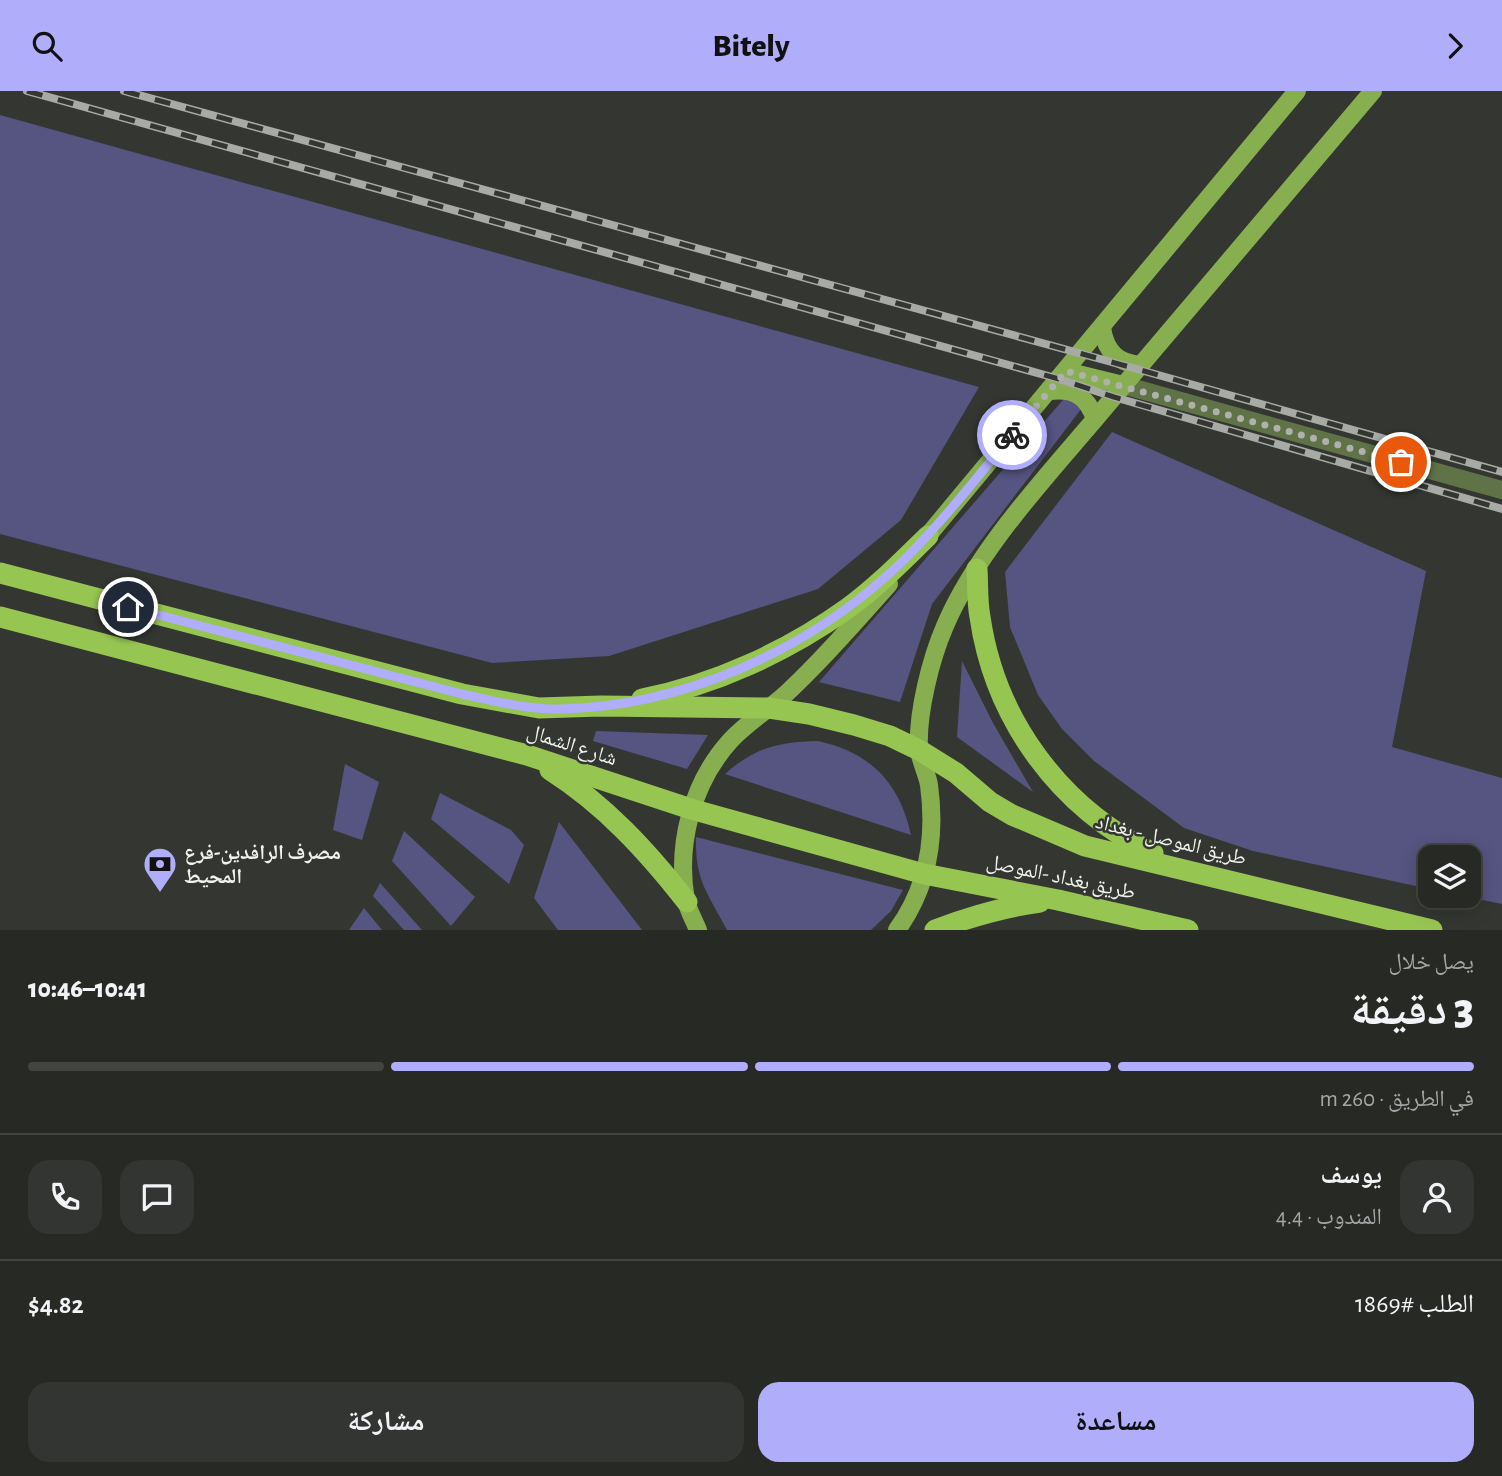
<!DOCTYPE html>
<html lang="ar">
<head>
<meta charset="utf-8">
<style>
	:root { --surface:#272925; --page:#333532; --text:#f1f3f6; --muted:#a4a6a7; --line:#434542; --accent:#b0aefa }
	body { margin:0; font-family:"Alegreya Sans","Noto Naskh Arabic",sans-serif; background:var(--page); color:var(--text); direction:rtl; height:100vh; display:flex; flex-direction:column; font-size:26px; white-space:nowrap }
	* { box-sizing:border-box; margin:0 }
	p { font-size:23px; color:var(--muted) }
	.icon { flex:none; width:38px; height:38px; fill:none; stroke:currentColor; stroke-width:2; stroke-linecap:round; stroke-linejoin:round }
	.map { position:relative; height:839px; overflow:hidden; direction:ltr }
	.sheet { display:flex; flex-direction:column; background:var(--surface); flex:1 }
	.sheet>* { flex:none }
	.buttons { position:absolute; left:1418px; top:754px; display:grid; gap:14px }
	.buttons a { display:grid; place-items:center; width:63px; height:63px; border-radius:14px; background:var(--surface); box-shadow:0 4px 18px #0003,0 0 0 2px var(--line); font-size:35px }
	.pin { position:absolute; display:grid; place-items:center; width:60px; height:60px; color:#fff; margin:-30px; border:4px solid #fff; border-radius:50%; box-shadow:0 2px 7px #0007 }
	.courier { position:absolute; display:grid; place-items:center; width:70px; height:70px; margin:-35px; border:5px solid #b0aefa; border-radius:50%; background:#fff; color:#222; box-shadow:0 2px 9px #0007 }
	.overview em { font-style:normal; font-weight:800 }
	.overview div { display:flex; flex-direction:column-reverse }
	.overview { display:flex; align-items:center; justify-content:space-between; height:119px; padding:0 28px }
	h1 { font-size:46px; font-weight:800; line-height:52px }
	.bar { display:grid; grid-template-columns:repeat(4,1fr); gap:10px 7px; align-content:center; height:84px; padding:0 28px }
	.bar i { height:9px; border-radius:5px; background:var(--line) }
	.bar .selected { background:var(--accent) }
	.bar p { grid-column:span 4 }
	.line { display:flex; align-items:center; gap:18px; padding:0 28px; border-top:2px solid var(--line) }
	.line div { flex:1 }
	.round { display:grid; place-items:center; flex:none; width:74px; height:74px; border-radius:21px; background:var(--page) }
	.button { display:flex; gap:14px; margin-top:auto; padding:14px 28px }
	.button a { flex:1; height:80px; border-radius:21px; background:var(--accent); color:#111; font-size:28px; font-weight:800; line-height:80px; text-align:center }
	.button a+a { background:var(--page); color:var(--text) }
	header { display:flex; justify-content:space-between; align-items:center; height:91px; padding:0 28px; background:var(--accent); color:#111; font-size:32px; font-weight:800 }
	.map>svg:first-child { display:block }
</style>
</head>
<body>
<header><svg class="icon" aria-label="forward" viewBox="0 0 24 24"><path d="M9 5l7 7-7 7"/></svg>Bitely<svg class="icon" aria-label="search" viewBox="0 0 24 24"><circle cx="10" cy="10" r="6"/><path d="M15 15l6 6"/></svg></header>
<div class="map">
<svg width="1502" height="839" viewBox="0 0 1502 839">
	<rect width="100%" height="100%" fill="#343731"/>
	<g fill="#565480">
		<polygon points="0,24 979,296 901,429 818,498 609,565 492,572 0,443"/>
		<polygon points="1069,302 1085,313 932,513 900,611 819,591"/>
		<polygon points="1112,341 1426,480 1392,656 1502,687 1502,813 1463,805 1468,805 1468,766 1430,766 1430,798 1253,760 1184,737 1094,670 1062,638 1038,604 1010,536 1005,481"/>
		<polygon points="962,570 993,632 1033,701 957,646"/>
		<polygon points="596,640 708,644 687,678 593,650"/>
		<path d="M818 650C871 662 899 691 911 744L725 683C755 656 779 651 818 650Z"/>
		<polygon points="345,673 379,691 362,749 333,739"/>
		<polygon points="440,702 511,739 524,754 509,793 431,728"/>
		<polygon points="559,731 642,839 558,839 534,807"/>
		<polygon points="404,740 475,806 451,835 392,770"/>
		<path d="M696 746 903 799 891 820 871 839H727C708 802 695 791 696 746Z"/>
		<polygon points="380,792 422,839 404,839 373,805"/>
		<polygon points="364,817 382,839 349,839"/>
	</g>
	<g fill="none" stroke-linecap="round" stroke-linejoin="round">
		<polyline stroke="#5f7347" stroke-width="18" points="1123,294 1502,399"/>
		<g stroke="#87ae4f" stroke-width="18">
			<path d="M1102 237C1106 261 1117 272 1141 274"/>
			<polyline points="1066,280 1123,294"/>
			<path d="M1050 300C1074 297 1087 305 1095 328"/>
			<polyline points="920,454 1297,0"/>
			<path d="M698 839C694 829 688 819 686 809 676 754 692 692 730 650 748 630 772 617 791 598 826 565 857 529 889 493"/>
			<path d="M897 839C928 796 936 745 929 694 927 682 920 670 919 658 917 622 931 567 945 535 979 455 1052 380 1107 314 1196 210 1284 105 1373 0"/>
		</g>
		<g stroke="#97c551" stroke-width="21">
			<path d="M977 478C978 494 977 511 980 526 995 629 1060 717 1153 762"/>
			<polyline points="0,482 462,603 539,617 601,615 769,617 809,623 854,634 890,645 919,659 956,682 990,711 1012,724 1085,755 1432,839"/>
			<polyline points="0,526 527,664 691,718 924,783 1058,809 1188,839"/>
			<path d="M642 608C715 594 788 560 848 517 877 496 902 470 928 445"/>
			<path d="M550 679C605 714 647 760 687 811"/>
			<path d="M935 839C969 826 1004 816 1040 811"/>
		</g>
		<defs>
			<g id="rail">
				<polyline points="27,0 1059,288 1114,306 1502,418"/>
				<polyline points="124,0 1137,278 1502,381"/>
			</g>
		</defs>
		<use href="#rail" stroke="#a7aaa5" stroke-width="8"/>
		<use href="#rail" stroke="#343731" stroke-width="5" stroke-dasharray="16" stroke-linecap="butt"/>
	</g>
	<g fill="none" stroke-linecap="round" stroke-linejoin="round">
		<polyline stroke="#aeb1ac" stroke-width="7" stroke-dasharray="0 12.6" points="1012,344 1066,280 1401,371"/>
		<path stroke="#b0aefa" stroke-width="9" d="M128 516 462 603C495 610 528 619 562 618 681 615 801 562 889 483 935 441 973 391 1012 344"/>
	</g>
	<defs>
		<symbol id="bank-pin" viewBox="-11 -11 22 30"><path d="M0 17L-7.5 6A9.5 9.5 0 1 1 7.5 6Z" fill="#b0aefa" stroke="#343731"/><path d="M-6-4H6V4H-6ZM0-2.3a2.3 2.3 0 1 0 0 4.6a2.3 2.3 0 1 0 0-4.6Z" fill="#111"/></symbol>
	</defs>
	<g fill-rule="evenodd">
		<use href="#bank-pin" x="141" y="754" width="38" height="52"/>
	</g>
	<g text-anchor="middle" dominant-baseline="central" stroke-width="5" stroke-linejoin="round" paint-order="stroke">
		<g font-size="21" fill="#f0f2ee" stroke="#343731">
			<text transform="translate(572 654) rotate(18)">شارع الشمال</text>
			<text transform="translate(1171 749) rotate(14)">طريق الموصل - بغداد</text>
			<text transform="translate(1061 786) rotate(12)">طريق بغداد -الموصل</text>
		</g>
		<g font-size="21" font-weight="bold" fill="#f0f2ee" stroke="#343731" text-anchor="start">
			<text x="184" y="761">مصرف الرافدين-فرع<tspan x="184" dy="24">المحيط</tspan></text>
		</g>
	</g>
</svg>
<div class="buttons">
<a><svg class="icon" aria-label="layers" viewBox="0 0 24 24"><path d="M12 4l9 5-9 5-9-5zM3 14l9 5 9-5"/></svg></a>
</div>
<div class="pin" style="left:1401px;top:371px;background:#ea580c"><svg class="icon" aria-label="bag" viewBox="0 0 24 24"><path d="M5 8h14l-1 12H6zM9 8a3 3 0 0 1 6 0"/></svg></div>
<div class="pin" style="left:128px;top:516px;background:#1f2937"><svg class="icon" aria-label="home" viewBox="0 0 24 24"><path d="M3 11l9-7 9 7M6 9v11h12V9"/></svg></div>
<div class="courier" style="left:1012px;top:344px"><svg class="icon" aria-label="bike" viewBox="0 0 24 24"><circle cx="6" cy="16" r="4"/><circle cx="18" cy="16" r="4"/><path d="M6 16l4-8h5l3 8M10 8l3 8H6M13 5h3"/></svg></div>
</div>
<section class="sheet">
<div class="overview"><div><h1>3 دقيقة</h1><p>يصل خلال</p></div><em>10:41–10:46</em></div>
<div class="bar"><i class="selected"></i><i class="selected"></i><i class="selected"></i><i></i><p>في الطريق · 260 m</p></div>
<div class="line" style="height:126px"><a class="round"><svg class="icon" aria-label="person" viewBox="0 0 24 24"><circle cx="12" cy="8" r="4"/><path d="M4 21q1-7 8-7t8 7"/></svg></a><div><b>يوسف</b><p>المندوب · 4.4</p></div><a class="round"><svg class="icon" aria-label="chat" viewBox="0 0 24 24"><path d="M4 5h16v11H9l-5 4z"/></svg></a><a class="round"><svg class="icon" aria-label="phone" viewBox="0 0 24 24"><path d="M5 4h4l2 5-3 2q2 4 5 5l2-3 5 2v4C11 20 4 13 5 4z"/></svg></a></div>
<div class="line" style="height:91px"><div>الطلب #1869</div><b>$4.82</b></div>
<div class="button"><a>مساعدة</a><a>مشاركة</a></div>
</section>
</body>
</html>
